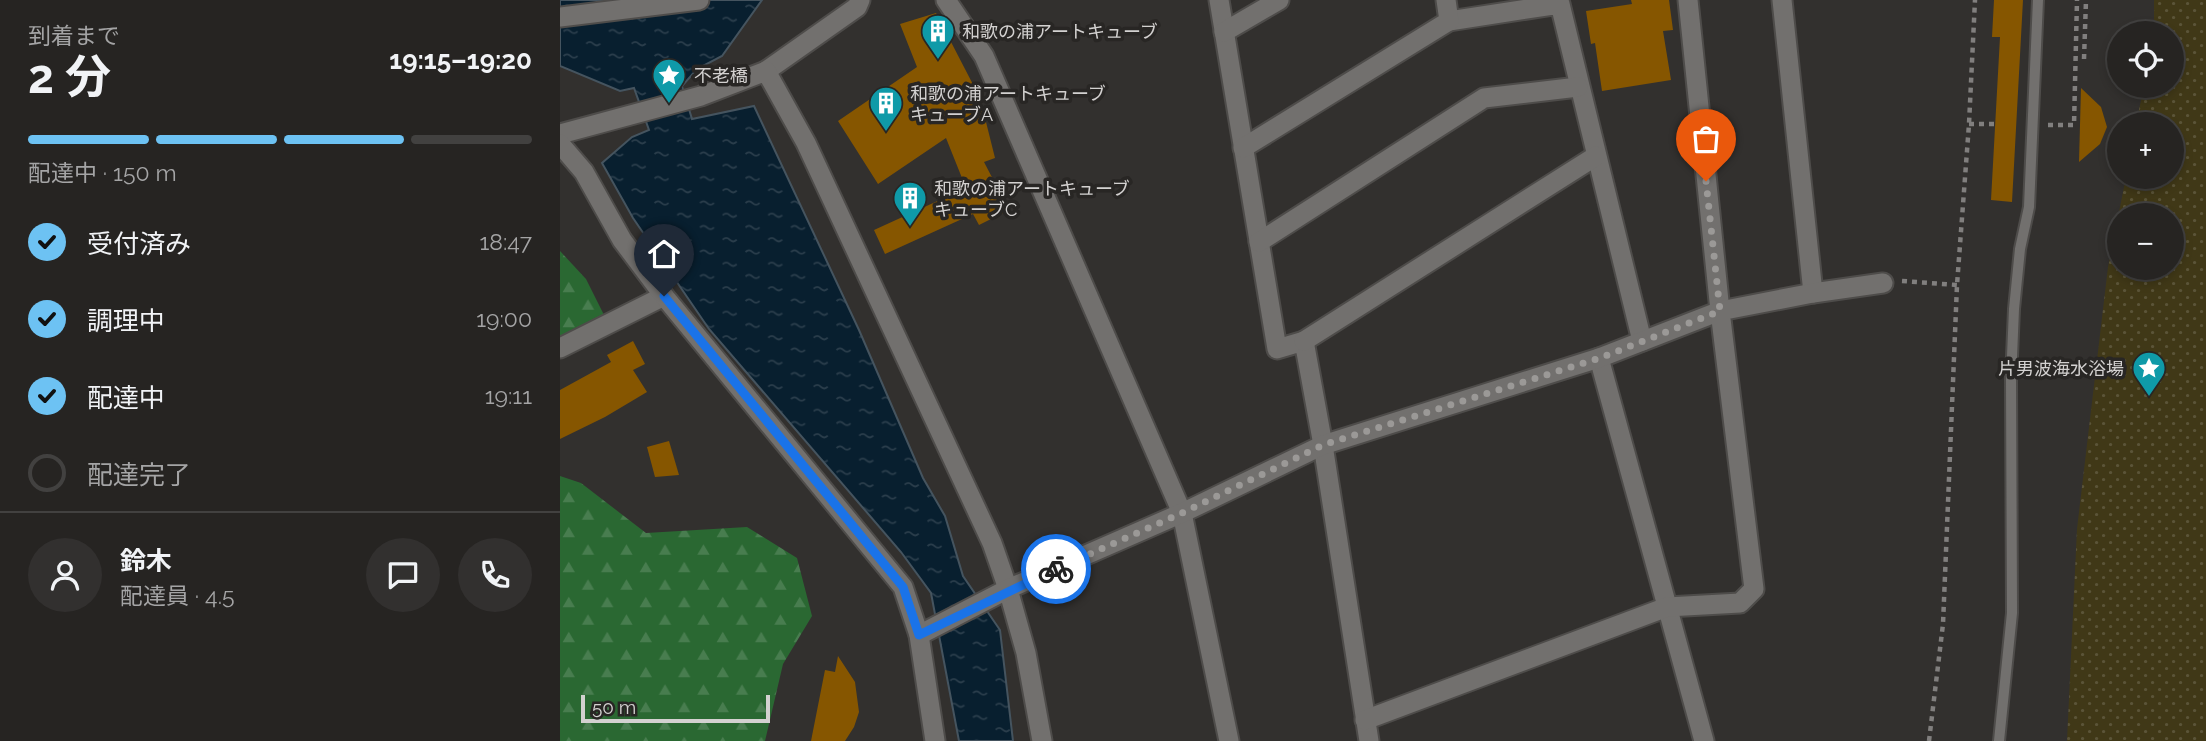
<!DOCTYPE html>
<html lang="ja">
<head>
<meta charset="utf-8">
<style>
	:root { --surface:#262422; --page:#32302f; --text:#f1f3f6; --muted:#a4a4a5; --line:#424140; --accent:#6dc2f3 }
	body { margin:0; font-family:Raleway,"Noto Sans JP",sans-serif; background:var(--page); color:var(--text); height:100vh; display:flex; flex-direction:column; font-size:26px; white-space:nowrap }
	* { box-sizing:border-box; margin:0 }
	p { font-size:23px; color:var(--muted) }
	.icon { flex:none; width:38px; height:38px; fill:none; stroke:currentColor; stroke-width:2; stroke-linecap:round; stroke-linejoin:round }
	.map { position:relative; flex:1; overflow:hidden }
	.panel { display:flex; flex-direction:column; background:var(--surface); width:560px }
	.panel>* { flex:none }
	.controls { position:absolute; left:1547px; top:21px; display:grid; gap:14px }
	.controls a { display:grid; place-items:center; width:77px; height:77px; border-radius:50%; background:var(--surface); box-shadow:0 4px 10px #0003,0 0 0 2px var(--line); font-size:35px }
	.scale { position:absolute; left:21px; bottom:18px; width:189px; box-sizing:border-box; padding-left:7px; border:4px solid #d3d1d0; border-top:0; font-size:19px; line-height:24px; white-space:nowrap; color:#d3d1d0; -webkit-text-stroke:5px #282624; paint-order:stroke }
	.pin { position:absolute; display:grid; place-items:center; width:60px; height:60px; color:#fff; margin:-72px -30px; border-radius:50% 50% 50% 0; rotate:-45deg; box-shadow:0 0 7px #0007 }
	.pin .icon { rotate:45deg }
	.courier { position:absolute; display:grid; place-items:center; width:70px; height:70px; margin:-35px; border:5px solid #1a73e8; border-radius:50%; background:#fff; color:#222; box-shadow:0 2px 9px #0007 }
	.head em { font-style:normal; font-weight:700 }
	.head div { display:flex; flex-direction:column-reverse }
	.head { display:flex; align-items:center; justify-content:space-between; height:119px; padding:0 28px }
	h1 { font-size:46px; font-weight:700; line-height:52px }
	.bar { display:grid; grid-template-columns:repeat(4,1fr); gap:10px 7px; align-content:center; height:84px; padding:0 28px }
	.bar i { height:9px; border-radius:5px; background:var(--line) }
	.bar .active { background:var(--accent) }
	.bar p { grid-column:span 4 }
	.line { display:flex; align-items:center; gap:18px; padding:0 28px; border-top:2px solid var(--line) }
	.line div { flex:1 }
	.round { display:grid; place-items:center; flex:none; width:74px; height:74px; border-radius:37px; background:var(--page) }
	ol { padding:0 28px; list-style:none }
	li { display:flex; align-items:center; gap:21px; height:77px }
	li p { margin-inline-start:auto }
	li .icon { padding:7px; border-radius:50%; background:var(--accent); color:#111; stroke-width:4 }
	li:last-child { color:var(--muted) }
	li i { width:38px; height:38px; border:4px solid var(--line); border-radius:50% }
	main { display:flex; flex:1; min-height:0 }
	.map>svg:first-child { display:block }
</style>
</head>
<body>
<main>
<section class="panel">
<div class="head"><div><h1>2 分</h1><p>到着まで</p></div><em>19:15–19:20</em></div>
<div class="bar"><i class="active"></i><i class="active"></i><i class="active"></i><i></i><p>配達中 · 150 m</p></div>
<ol>
<li><svg class="icon" aria-label="check" viewBox="0 0 24 24"><path d="M5 12l5 5 9-10"/></svg>受付済み<p>18:47</p></li>
<li><svg class="icon" aria-label="check" viewBox="0 0 24 24"><path d="M5 12l5 5 9-10"/></svg>調理中<p>19:00</p></li>
<li><svg class="icon" aria-label="check" viewBox="0 0 24 24"><path d="M5 12l5 5 9-10"/></svg>配達中<p>19:11</p></li>
<li><i></i>配達完了</li>
</ol>
<div class="line" style="height:126px"><a class="round"><svg class="icon" aria-label="person" viewBox="0 0 24 24"><circle cx="12" cy="8" r="4"/><path d="M4 21q1-7 8-7t8 7"/></svg></a><div><b>鈴木</b><p>配達員 · 4.5</p></div><a class="round"><svg class="icon" aria-label="chat" viewBox="0 0 24 24"><path d="M4 5h16v11H9l-5 4z"/></svg></a><a class="round"><svg class="icon" aria-label="phone" viewBox="0 0 24 24"><path d="M5 4h4l2 5-3 2q2 4 5 5l2-3 5 2v4C11 20 4 13 5 4z"/></svg></a></div>
</section>
<div class="map">
<svg width="1646" height="741" viewBox="0 0 1646 741">
	<defs>
		<pattern id="forest-firs" width="22" height="20" patternUnits="userSpaceOnUse" patternTransform="scale(1.75)"><rect width="22" height="20" fill="#2a6832"/><path d="M5 1l3.5 6h-7zM16 11l3.5 6h-7z" fill="#487d4f"/></pattern>
		<pattern id="sand-dots" width="8" height="8" patternUnits="userSpaceOnUse" patternTransform="scale(1.75)"><rect width="8" height="8" fill="#403817"/><path d="M2 2h.1M6 6h.1" fill="none" stroke="#5b5438" stroke-width="1.8" stroke-linecap="round"/></pattern>
		<pattern id="water-ripples" width="26" height="14" patternUnits="userSpaceOnUse" patternTransform="scale(1.75)"><rect width="26" height="14" fill="#081f2f"/><path d="M2 4q2-2 4 0t4 0M15 11q2-2 4 0t4 0" fill="none" stroke="#2b3e4c"/></pattern>
	</defs>
	<rect width="100%" height="100%" fill="#32302e"/>
	<g fill="url(#forest-firs)">
		<polygon points="0,251 26,279 44,315 20,340 0,346"/>
		<polygon points="0,476 21,483 86,533 187,527 237,558 252,616 223,664 205,741 0,741"/>
	</g>
	<path fill="url(#sand-dots)" fill-rule="evenodd" d="M1594 0H1646V741H1507L1517 529 1548 267 1566 177H1612V124H1576L1584 86H1612V33H1594ZM1559 215H1612V268H1559Z"/>
	<polygon fill="url(#water-ripples)" stroke="#45545f" stroke-width="2" points="0,0 202,0 162,56 137,69 122,86 132,119 194,106 299,330 363,478 385,516 403,576 440,630 453,741 399,741 371,593 341,552 149,329 73,218 42,163 72,137 89,130 74,88 60,91 0,66"/>
	<g fill="#865600">
		<polygon points="1071,0 1109,0 1113,30 1103,31 1111,80 1042,91 1035,43 1031,44 1026,11 1072,4"/>
		<polygon points="1434,0 1463,0 1452,202 1431,200 1440,37 1432,37"/>
		<polygon points="376,13 420,98 435,158 424,162 449,210 419,225 413,214 325,254 314,230 406,188 386,138 318,184 278,121 357,67 340,24"/>
		<polygon points="1521,88 1541,107 1547,127 1540,144 1519,162"/>
		<polygon points="73,341 85,364 73,370 87,392 45,417 0,439 0,390 51,362 47,355"/>
		<polygon points="109,441 119,475 95,477 87,447"/>
		<polygon points="278,656 295,682 299,712 294,727 285,741 251,741 265,670 275,672"/>
	</g>
	<g fill="none" stroke-linecap="round" stroke-linejoin="round">
		<defs>
			<polyline id="service" points="1439,741 1452,613 1451,380 1454,309 1460,249 1469,207 1478,0"/>
			<g id="minor">
				<polyline points="386,0 424,56 622,513 669,741"/>
				<polyline points="659,0 717,349 744,341 763,445 809,741"/>
				<polyline points="1222,0 1253,293"/>
				<polyline points="889,21 1000,4 1082,341"/>
				<polyline points="664,32 719,0"/>
				<polyline points="206,71 297,7 300,0"/>
				<polyline points="0,134 141,96 206,71 246,143 432,543 448,589 466,653 482,741"/>
				<polyline points="683,148 889,21 886,0"/>
				<polyline points="699,242 924,98 1018,87"/>
				<polyline points="744,341 1036,156"/>
				<polyline points="0,348 104,296"/>
				<polyline points="1039,358 1144,741"/>
				<polyline points="359,635 448,589 622,513 763,445 1039,358 1160,311 1128,0"/>
				<polyline points="805,720 1107,607 1180,603 1194,589 1160,311 1253,293 1323,283"/>
			</g>
			<g id="secondary">
				<polyline points="0,17 139,0"/>
				<polyline points="0,144 24,172 62,240 104,296 343,587 359,635 375,741"/>
			</g>
		</defs>
		<use href="#service" stroke="#4e4c4a" stroke-width="14"/>
		<use href="#minor" stroke="#4e4c4a" stroke-width="23"/>
		<use href="#secondary" stroke="#4e4c4a" stroke-width="23"/>
		<g stroke="#817f7e" stroke-width="4.5" stroke-dasharray="5 5" stroke-linecap="butt">
			<polyline points="1524,59 1526,0"/>
			<polyline points="1409,124 1435,124"/>
			<polyline points="1488,125 1514,125 1517,0"/>
			<polyline points="1342,281 1397,285"/>
			<polyline points="1369,741 1383,624 1397,285 1409,124 1415,0"/>
		</g>
		<use href="#service" stroke="#72706e" stroke-width="10"/>
		<use href="#minor" stroke="#72706e" stroke-width="19"/>
		<use href="#secondary" stroke="#72706e" stroke-width="19"/>
	</g>
	<g fill="none" stroke-linecap="round" stroke-linejoin="round">
		<polyline stroke="#9b9997" stroke-width="7" stroke-dasharray="0 12.6" points="496,569 622,513 763,445 1040,358 1160,311 1146,181"/>
		<polyline stroke="#1a73e8" stroke-width="9" points="104,296 343,587 359,635 496,569"/>
	</g>
	<defs>
		<symbol id="building-pin" viewBox="-11 -11 22 30"><path d="M0 17L-7.5 6A9.5 9.5 0 1 1 7.5 6Z" fill="#0f9aa8" stroke="#282624"/><path d="M-4-6H4V6H1V3H-1V6H-4ZM-2.5-4.3h1.7v1.8h-1.7ZM.8-4.3h1.7v1.8H.8ZM-2.5-1h1.7V.8h-1.7ZM.8-1h1.7V.8H.8Z" fill="#fff"/></symbol>
		<symbol id="sight-pin" viewBox="-11 -11 22 30"><path d="M0 17L-7.5 6A9.5 9.5 0 1 1 7.5 6Z" fill="#0f9aa8" stroke="#282624"/><path d="M0-6L1.8-2.2L6-1.7L2.9 1.2L3.7 5.4L0 3.3L-3.7 5.4L-2.9 1.2L-6-1.7L-1.8-2.2Z" fill="#fff"/></symbol>
	</defs>
	<g fill-rule="evenodd">
		<use href="#building-pin" x="359" y="12" width="38" height="52"/>
		<use href="#sight-pin" x="90" y="56" width="38" height="52"/>
		<use href="#building-pin" x="307" y="84" width="38" height="52"/>
		<use href="#building-pin" x="331" y="179" width="38" height="52"/>
		<use href="#sight-pin" x="1570" y="349" width="38" height="52"/>
	</g>
	<g text-anchor="middle" dominant-baseline="central" stroke-width="7" stroke-linejoin="round" paint-order="stroke">
		<g font-size="18" fill="#d3d1d0" stroke="#282624" text-anchor="start">
			<text x="402" y="31">和歌の浦アートキューブ</text>
			<text x="134" y="75">不老橋</text>
			<text x="350" y="93">和歌の浦アートキューブ<tspan x="350" dy="21">キューブA</tspan></text>
			<text x="374" y="188">和歌の浦アートキューブ<tspan x="374" dy="21">キューブC</tspan></text>
			<text x="1564" y="368" text-anchor="end">片男波海水浴場</text>
		</g>
	</g>
</svg>
<div class="controls">
<a><svg class="icon" aria-label="locate" viewBox="0 0 24 24"><circle cx="12" cy="12" r="6"/><path d="M12 2v4M12 18v4M2 12h4M18 12h4"/></svg></a>
<a>+</a>
<a>−</a>
</div>
<div class="scale">50 m</div>
<div class="pin" style="left:1146px;top:181px;background:#ea580c"><svg class="icon" aria-label="bag" viewBox="0 0 24 24"><path d="M5 8h14l-1 12H6zM9 8a3 3 0 0 1 6 0"/></svg></div>
<div class="pin" style="left:104px;top:296px;background:#1f2937"><svg class="icon" aria-label="home" viewBox="0 0 24 24"><path d="M3 11l9-7 9 7M6 9v11h12V9"/></svg></div>
<div class="courier" style="left:496px;top:569px"><svg class="icon" aria-label="bike" viewBox="0 0 24 24"><circle cx="6" cy="16" r="4"/><circle cx="18" cy="16" r="4"/><path d="M6 16l4-8h5l3 8M10 8l3 8H6M13 5h3"/></svg></div>
</div>
</main>
</body>
</html>
